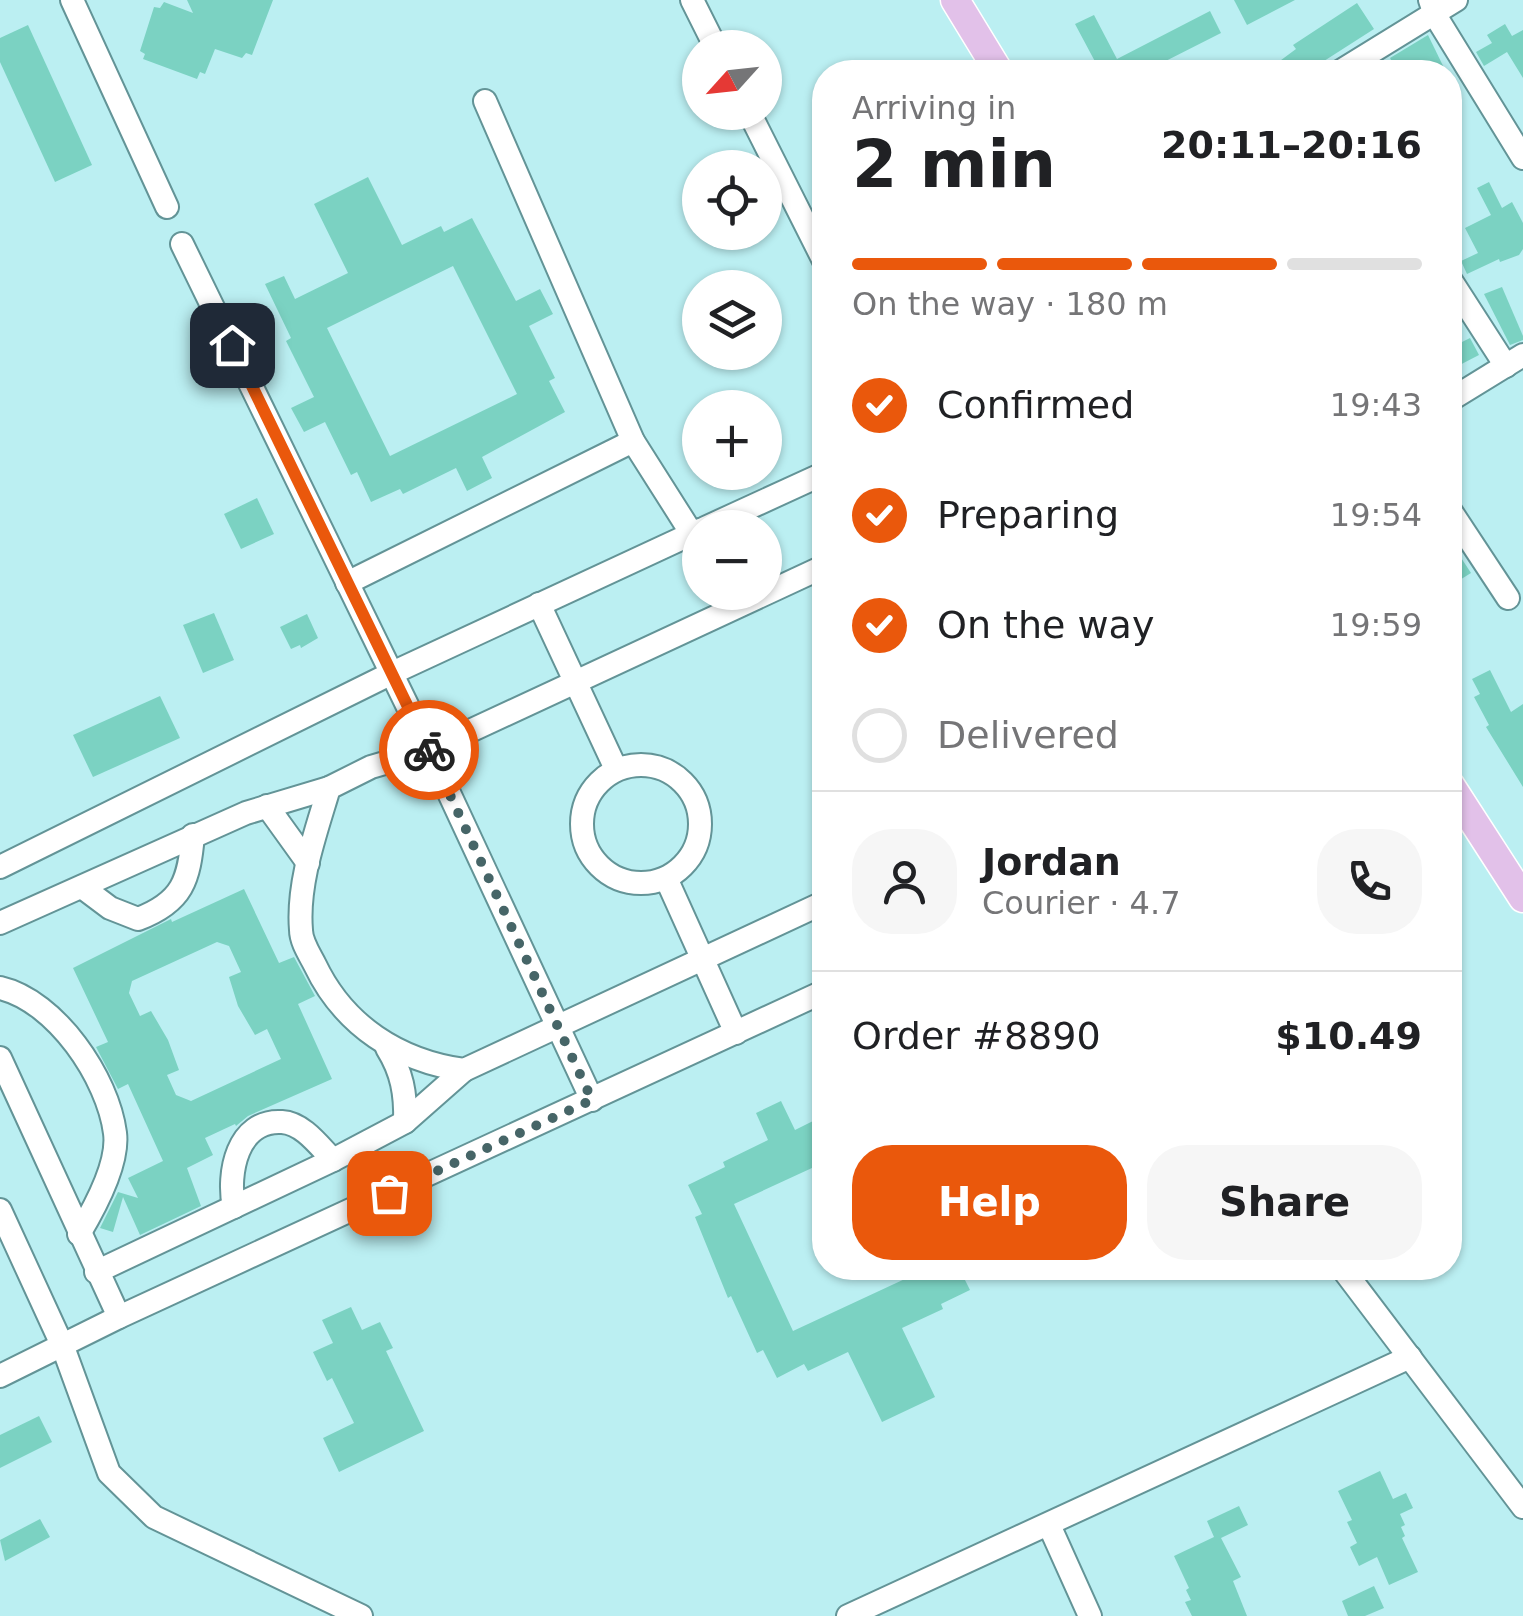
<!DOCTYPE html>
<html lang="en">
<head>
<meta charset="utf-8">
<style>
	:root { --surface:#fff; --page:#f6f6f6; --text:#202124; --muted:#757577; --line:#e0e0e0; --accent:#ea580c }
	body { margin:0; font-family:"DejaVu Sans",sans-serif; background:var(--page); color:var(--text); height:100vh; display:flex; flex-direction:column; font-size:38px; white-space:nowrap }
	* { box-sizing:border-box; margin:0 }
	p { font-size:32px; color:var(--muted) }
	.icon { flex:none; width:55px; height:55px; fill:none; stroke:currentColor; stroke-width:2; stroke-linecap:round; stroke-linejoin:round }
	.map { position:relative; flex:1; overflow:hidden }
	.drawer { position:absolute; left:812px; top:60px; width:650px; height:1220px; display:flex; flex-direction:column; background:var(--surface); border-radius:40px; box-shadow:0 2px 8px #0004 }
	.drawer>* { flex:none }
	.needle { width:65px; rotate:243deg }
	.tools { position:absolute; left:682px; top:30px; display:grid; gap:20px }
	.tools a { display:grid; place-items:center; width:100px; height:100px; border-radius:50%; background:var(--surface); box-shadow:0 2px 8px #0004; font-size:50px }
	.pin { position:absolute; display:grid; place-items:center; width:85px; height:85px; color:#fff; margin:-42px; border-radius:20px; box-shadow:0 5px 15px #0006 }
	.courier { position:absolute; display:grid; place-items:center; width:100px; height:100px; margin:-50px; border:8px solid #ea580c; border-radius:50%; background:#fff; color:#222; box-shadow:0 2px 12px #0007 }
	.overview em { font-style:normal; font-weight:700 }
	.overview div { display:flex; flex-direction:column-reverse }
	.overview { display:flex; align-items:center; justify-content:space-between; height:170px; padding:0 40px }
	h1 { font-size:65px; font-weight:700; line-height:75px }
	.bar { display:grid; grid-template-columns:repeat(4,1fr); gap:15px 10px; align-content:center; height:120px; padding:0 40px }
	.bar i { height:12px; border-radius:8px; background:var(--line) }
	.bar .selected { background:var(--accent) }
	.bar p { grid-column:span 4 }
	.line { display:flex; align-items:center; gap:25px; padding:0 40px; border-top:2px solid var(--line) }
	.line div { flex:1 }
	.round { display:grid; place-items:center; flex:none; width:105px; height:105px; border-radius:40px; background:var(--page) }
	ol { padding:0 40px; list-style:none }
	li { display:flex; align-items:center; gap:30px; height:110px }
	li p { margin-inline-start:auto }
	li .icon { padding:10px; border-radius:50%; background:var(--accent); color:#fff; stroke-width:4 }
	li:last-child { color:var(--muted) }
	li i { width:55px; height:55px; border:5px solid var(--line); border-radius:50% }
	.cta { display:flex; gap:20px; margin-top:auto; padding:20px 40px }
	.cta a { flex:1; height:115px; border-radius:40px; background:var(--accent); color:#fff; font-size:40px; font-weight:700; line-height:115px; text-align:center }
	.cta a+a { background:var(--page); color:var(--text) }
	.map>svg:first-child { display:block }
</style>
</head>
<body>
<div class="map">
<svg width="1523" height="1616" viewBox="0 0 1523 1616">
	<rect width="100%" height="100%" fill="#bbeff2"/>
	<g fill="#7bd2c2" fill-rule="evenodd">
		<polygon points="187,0 273,0 252,55 246,53 242,58 215,49 205,74 200,72 197,79 143,59 145,54 140,51 154,7 160,8 164,2 193,13"/>
		<polygon points="1234,0 1295,0 1247,25"/>
		<polygon points="1357,3 1374,29 1310,70 1307,65 1297,72 1265,72 1296,49 1293,45"/>
		<polygon points="1210,11 1221,33 1144,72 1091,72 1099,69 1075,24 1094,15 1117,59"/>
		<polygon points="1505,24 1512,36 1523,30 1523,78 1507,52 1484,66 1476,52 1492,43 1487,35"/>
		<polygon points="28,25 92,165 55,182 0,62 0,38"/>
		<polygon points="1428,35 1446,72 1398,72 1390,58"/>
		<path d="M368 177 402 245 441 226 444 232 472 218 516 301 540 289 553 314 529 326 555 378 549 381 565 412 482 457 492 478 467 491 456 468 403 494 400 489 371 502 357 472 351 475 325 422 304 432 291 408 314 397 286 341 291 338 265 284 284 276 295 299 348 273 314 204ZM453 266 517 394 390 456 327 328Z"/>
		<polygon points="1489,182 1502,208 1512,202 1523,223 1523,249 1519,255 1500,262 1499,259 1467,274 1461,261 1478,253 1465,228 1491,215 1477,188"/>
		<polygon points="1502,287 1523,336 1523,340 1510,345 1484,294"/>
		<polygon points="1470,338 1479,355 1450,370 1450,348"/>
		<polygon points="257,498 274,534 241,549 224,514"/>
		<polygon points="1450,541 1471,573 1450,586"/>
		<polygon points="214,613 234,660 203,673 183,625"/>
		<polygon points="307,614 318,638 301,648 300,645 291,649 280,627"/>
		<polygon points="1490,670 1511,712 1523,704 1523,787 1486,727 1489,725 1474,697 1480,694 1472,679"/>
		<polygon points="160,696 180,738 93,777 73,735"/>
		<path d="M244 889 279 963 294 957 315 996 298 1004 332 1079 248 1116 236 1126 235 1124 205 1138 213 1155 187 1168 201 1206 140 1235 123 1197 113 1232 100 1228 118 1192 138 1198 128 1178 163 1161 128 1084 118 1089 96 1047 108 1042 73 968 171 919 172 922ZM217 942 229 946 241 972 229 977 238 1006 255 1035 267 1029 281 1059 191 1101 176 1095 167 1075 179 1070 168 1040 151 1011 140 1016 129 993 132 981Z"/>
		<polygon points="781,1101 795,1130 825,1115 825,1162 734,1204 793,1331 922,1271 920,1268 959,1268 970,1290 941,1304 943,1309 902,1328 935,1397 882,1422 848,1352 808,1371 804,1364 777,1378 763,1350 757,1353 731,1296 728,1298 695,1217 702,1214 688,1185 725,1167 723,1162 768,1140 756,1113"/>
		<polygon points="351,1307 362,1330 380,1322 393,1348 386,1351 424,1431 339,1472 323,1438 354,1423 332,1378 327,1381 313,1352 333,1343 322,1320"/>
		<polygon points="39,1416 52,1442 0,1468 0,1435"/>
		<polygon points="1380,1471 1393,1499 1406,1493 1413,1508 1400,1514 1405,1525 1401,1527 1405,1536 1402,1538 1418,1572 1389,1585 1377,1557 1359,1566 1350,1547 1357,1543 1347,1522 1352,1520 1338,1491"/>
		<polygon points="1239,1506 1248,1525 1221,1538 1241,1577 1233,1581 1247,1616 1192,1616 1185,1602 1191,1600 1186,1590 1189,1588 1174,1556 1214,1537 1207,1521"/>
		<polygon points="40,1519 50,1537 5,1561 0,1540"/>
		<polygon points="1374,1586 1384,1608 1365,1616 1348,1616 1342,1601"/>
	</g>
	<g fill="none" stroke-linecap="round" stroke-linejoin="round">
		<defs>
			<g id="minor">
				<polyline points="72,0 167,207"/>
				<polyline points="692,0 716,48"/>
				<polyline points="1430,0 1435,15 1523,158"/>
				<polyline points="1339,72 1456,0"/>
				<polyline points="485,101 633,441 692,534"/>
				<polyline points="749,112 825,263"/>
				<polyline points="182,244 429,750 592,1100"/>
				<polyline points="1450,279 1506,366"/>
				<polyline points="1450,400 1523,355"/>
				<polyline points="1450,510 1508,598"/>
				<polyline points="705,528 825,473"/>
				<path d="M825 566 429 750 371 767 329 788C316 832 297 883 301 930 301 942 310 955 315 965 344 1026 399 1061 464 1070L825 902"/>
				<polyline points="347,583 633,441"/>
				<polyline points="539,604 616,769"/>
				<circle cx="641" cy="824" r="59"/>
				<polyline points="267,806 308,863"/>
				<polyline points="0,867 390,674 700,530"/>
				<polyline points="666,878 736,1033"/>
				<path d="M82 887 110 908 138 919C183 902 189 880 193 835"/>
				<polyline points="0,923 246,813 329,788"/>
				<path d="M0 988C56 1001 108 1078 115 1133 119 1163 94 1209 79 1234"/>
				<path d="M387 1048C402 1072 406 1094 405 1122"/>
				<polyline points="0,1058 119,1317"/>
				<path d="M234 1207C227 1174 237 1119 282 1122 303 1123 320 1147 333 1160"/>
				<polyline points="0,1210 63,1347 109,1473 154,1517 361,1616"/>
				<polyline points="1342,1268 1523,1507"/>
				<polyline points="96,1272 333,1160 405,1122 464,1070"/>
				<polyline points="0,1376 119,1317 825,991"/>
				<polyline points="1049,1525 1090,1616"/>
				<polyline points="848,1616 1410,1357"/>
			</g>
			<g id="major">
				<polyline points="955,0 999,72"/>
				<polyline points="1450,785 1523,898"/>
			</g>
		</defs>
		<use href="#minor" stroke="#639497" stroke-width="26"/>
		<use href="#major" stroke="#fff" stroke-width="31"/>
		<use href="#minor" stroke="#fff" stroke-width="22"/>
		<use href="#major" stroke="#e2c1e9" stroke-width="28"/>
	</g>
	<g fill="none" stroke-linecap="round" stroke-linejoin="round">
		<polyline stroke="#466567" stroke-width="10" stroke-dasharray="0 18" points="389,1193 592,1100 429,750"/>
		<polyline stroke="#ea580c" stroke-width="12" points="232,345 429,750"/>
	</g>
</svg>
<div class="tools">
<a><svg class="needle" viewBox="-14 -14 28 28"><path d="M0-13l5 13h-10z" fill="#e53935"/><path d="M0 13l5-13h-10z" fill="#757577"/></svg></a>
<a><svg class="icon" aria-label="locate" viewBox="0 0 24 24"><circle cx="12" cy="12" r="6"/><path d="M12 2v4M12 18v4M2 12h4M18 12h4"/></svg></a>
<a><svg class="icon" aria-label="layers" viewBox="0 0 24 24"><path d="M12 4l9 5-9 5-9-5zM3 14l9 5 9-5"/></svg></a>
<a>+</a>
<a>−</a>
</div>
<div class="pin" style="left:389px;top:1193px;background:#ea580c"><svg class="icon" aria-label="bag" viewBox="0 0 24 24"><path d="M5 8h14l-1 12H6zM9 8a3 3 0 0 1 6 0"/></svg></div>
<div class="pin" style="left:232px;top:345px;background:#1f2937"><svg class="icon" aria-label="home" viewBox="0 0 24 24"><path d="M3 11l9-7 9 7M6 9v11h12V9"/></svg></div>
<div class="courier" style="left:429px;top:750px"><svg class="icon" aria-label="bike" viewBox="0 0 24 24"><circle cx="6" cy="16" r="4"/><circle cx="18" cy="16" r="4"/><path d="M6 16l4-8h5l3 8M10 8l3 8H6M13 5h3"/></svg></div>
<section class="drawer">
<div class="overview"><div><h1>2 min</h1><p>Arriving in</p></div><em>20:11–20:16</em></div>
<div class="bar"><i class="selected"></i><i class="selected"></i><i class="selected"></i><i></i><p>On the way · 180 m</p></div>
<ol>
<li><svg class="icon" aria-label="check" viewBox="0 0 24 24"><path d="M5 12l5 5 9-10"/></svg>Confirmed<p>19:43</p></li>
<li><svg class="icon" aria-label="check" viewBox="0 0 24 24"><path d="M5 12l5 5 9-10"/></svg>Preparing<p>19:54</p></li>
<li><svg class="icon" aria-label="check" viewBox="0 0 24 24"><path d="M5 12l5 5 9-10"/></svg>On the way<p>19:59</p></li>
<li><i></i>Delivered</li>
</ol>
<div class="line" style="height:180px"><a class="round"><svg class="icon" aria-label="person" viewBox="0 0 24 24"><circle cx="12" cy="8" r="4"/><path d="M4 21q1-7 8-7t8 7"/></svg></a><div><b>Jordan</b><p>Courier · 4.7</p></div><a class="round"><svg class="icon" aria-label="phone" viewBox="0 0 24 24"><path d="M5 4h4l2 5-3 2q2 4 5 5l2-3 5 2v4C11 20 4 13 5 4z"/></svg></a></div>
<div class="line" style="height:130px"><div>Order #8890</div><b>$10.49</b></div>
<div class="cta"><a>Help</a><a>Share</a></div>
</section>
</div>
</body>
</html>
